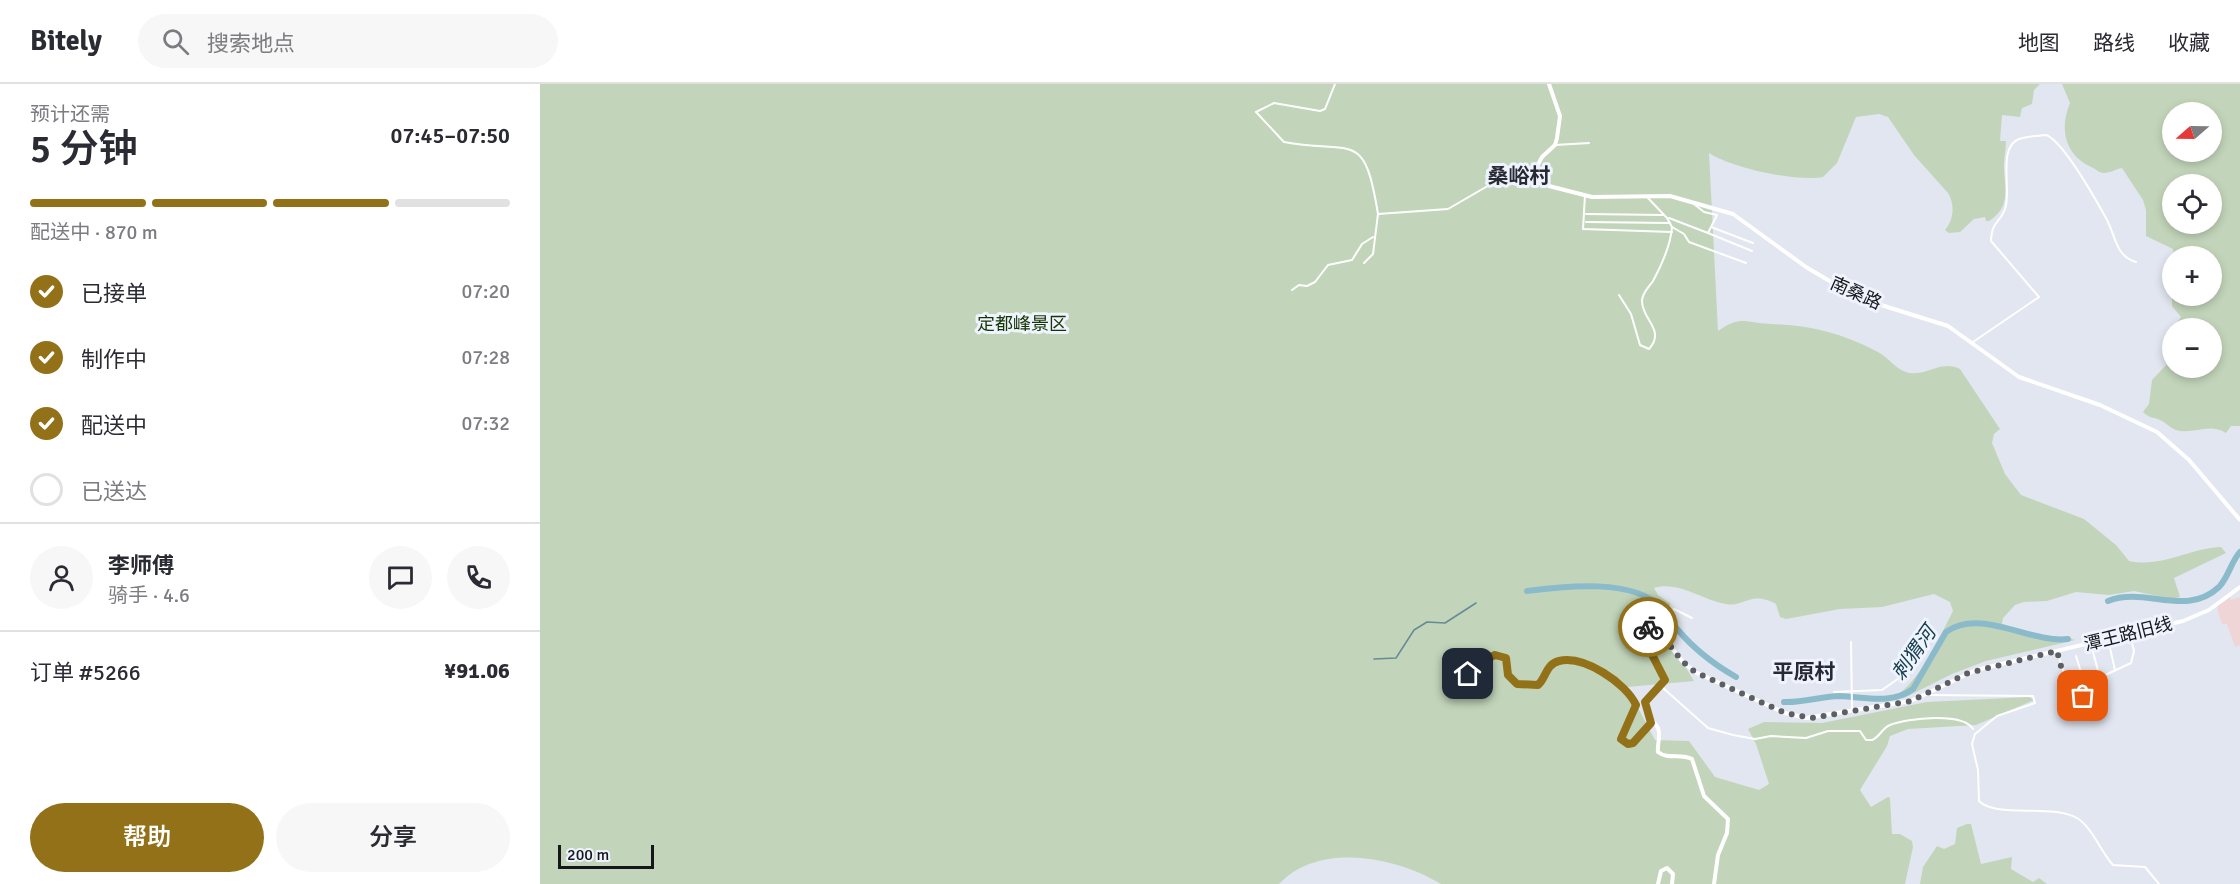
<!DOCTYPE html>
<html lang="zh">
<head>
<meta charset="utf-8">
<style>
	:root { --surface:#fff; --page:#f7f7f7; --text:#2b2b33; --muted:#7c7c81; --line:#e1e1e2; --accent:#937118 }
	body { margin:0; font-family:Signika,"Noto Sans SC",sans-serif; background:var(--page); color:var(--text); height:100vh; display:flex; flex-direction:column; font-size:22px; white-space:nowrap }
	* { box-sizing:border-box; margin:0 }
	p { font-size:20px; color:var(--muted) }
	.icon { flex:none; width:33px; height:33px; fill:none; stroke:currentColor; stroke-width:2; stroke-linecap:round; stroke-linejoin:round }
	.map { position:relative; flex:1; overflow:hidden }
	.panel { display:flex; flex-direction:column; background:var(--surface); width:540px }
	.panel>* { flex:none }
	.needle { width:39px; rotate:250deg }
	.fabs { position:absolute; left:1622px; top:18px; display:grid; gap:12px }
	.fabs a { display:grid; place-items:center; width:60px; height:60px; border-radius:50%; background:var(--surface); box-shadow:0 3px 9px #0003; font-size:30px }
	.scale { position:absolute; left:18px; bottom:15px; width:96px; box-sizing:border-box; padding-left:6px; border:3px solid #15171a; border-top:0; font-size:16px; line-height:21px; white-space:nowrap; color:#15171a; -webkit-text-stroke:4px #eff3fe; paint-order:stroke }
	.pin { position:absolute; display:grid; place-items:center; width:51px; height:51px; color:#fff; margin:-26px; border-radius:12px; box-shadow:0 3px 9px #0006 }
	.courier { position:absolute; display:grid; place-items:center; width:60px; height:60px; margin:-30px; border:4px solid #937118; border-radius:50%; background:#fff; color:#222; box-shadow:0 2px 8px #0007 }
	.summary em { font-style:normal; font-weight:600 }
	.summary div { display:flex; flex-direction:column-reverse }
	.summary { display:flex; align-items:center; justify-content:space-between; height:102px; padding:0 30px }
	h1 { font-size:39px; font-weight:600; line-height:45px }
	.bar { display:grid; grid-template-columns:repeat(4,1fr); gap:9px 6px; align-content:center; height:72px; padding:0 30px }
	.bar i { height:8px; border-radius:4px; background:var(--line) }
	.bar .on { background:var(--accent) }
	.bar p { grid-column:span 4 }
	.line { display:flex; align-items:center; gap:15px; padding:0 30px; border-top:2px solid var(--line) }
	.line div { flex:1 }
	.round { display:grid; place-items:center; flex:none; width:63px; height:63px; border-radius:32px; background:var(--page) }
	ol { padding:0 30px; list-style:none }
	li { display:flex; align-items:center; gap:18px; height:66px }
	li p { margin-inline-start:auto }
	li .icon { padding:6px; border-radius:50%; background:var(--accent); color:#fff; stroke-width:4 }
	li:last-child { color:var(--muted) }
	li i { width:33px; height:33px; border:3px solid var(--line); border-radius:50% }
	.button { display:flex; gap:12px; margin-top:auto; padding:12px 30px }
	.button a { flex:1; height:69px; border-radius:36px; background:var(--accent); color:#fff; font-size:24px; font-weight:600; line-height:69px; text-align:center }
	.button a+a { background:var(--page); color:var(--text) }
	header { display:flex; align-items:center; gap:36px; box-sizing:border-box; height:84px; padding:0 30px; background:var(--surface); border-bottom:2px solid var(--line) }
	header strong { font-size:28px }
	nav { display:flex; gap:33px; margin-inline-start:auto; font-size:21px }
	.search { width:420px; height:54px; background:var(--page); display:flex; align-items:center; gap:15px; box-sizing:border-box; padding:0 21px; border-radius:33px; color:var(--muted); font-size:22px }
	main { display:flex; flex:1; min-height:0 }
	.map>svg:first-child { display:block }
</style>
</head>
<body>
<header>
<strong>Bitely</strong>
<div class="search"><svg class="icon" aria-label="search" viewBox="0 0 24 24"><circle cx="10" cy="10" r="6"/><path d="M15 15l6 6"/></svg>搜索地点</div>
<nav><a>地图</a><a>路线</a><a>收藏</a></nav>
</header>
<main>
<section class="panel">
<div class="summary"><div><h1>5 分钟</h1><p>预计还需</p></div><em>07:45–07:50</em></div>
<div class="bar"><i class="on"></i><i class="on"></i><i class="on"></i><i></i><p>配送中 · 870 m</p></div>
<ol>
<li><svg class="icon" aria-label="check" viewBox="0 0 24 24"><path d="M5 12l5 5 9-10"/></svg>已接单<p>07:20</p></li>
<li><svg class="icon" aria-label="check" viewBox="0 0 24 24"><path d="M5 12l5 5 9-10"/></svg>制作中<p>07:28</p></li>
<li><svg class="icon" aria-label="check" viewBox="0 0 24 24"><path d="M5 12l5 5 9-10"/></svg>配送中<p>07:32</p></li>
<li><i></i>已送达</li>
</ol>
<div class="line" style="height:108px"><a class="round"><svg class="icon" aria-label="person" viewBox="0 0 24 24"><circle cx="12" cy="8" r="4"/><path d="M4 21q1-7 8-7t8 7"/></svg></a><div><b>李师傅</b><p>骑手 · 4.6</p></div><a class="round"><svg class="icon" aria-label="chat" viewBox="0 0 24 24"><path d="M4 5h16v11H9l-5 4z"/></svg></a><a class="round"><svg class="icon" aria-label="phone" viewBox="0 0 24 24"><path d="M5 4h4l2 5-3 2q2 4 5 5l2-3 5 2v4C11 20 4 13 5 4z"/></svg></a></div>
<div class="line" style="height:78px"><div>订单 #5266</div><b>¥91.06</b></div>
<div class="button"><a>帮助</a><a>分享</a></div>
</section>
<div class="map">
<svg width="1700" height="800" viewBox="0 0 1700 800">
	<rect width="100%" height="100%" fill="#e2e6f0"/>
	<polygon fill="#f0d5d7" points="1690,513 1691,516 1700,513 1700,561 1695,563 1687,540 1682,540 1678,527 1678,522"/>
	<g fill="#c2d5ba" fill-rule="evenodd">
		<path d="M0 0H1500L1494 6 1492 20 1482 24 1480 33 1462 31 1460 57H1466C1466 65 1464 73 1464 81 1464 104 1472 122 1449 137H1446L1445 133 1434 135 1420 148 1409 149 1405 146C1414 135 1415 121 1408 109L1374 71 1348 33 1339 30 1316 33 1297 79 1283 93C1256 98 1192 84 1169 69L1178 247C1202 231 1204 239 1230 240 1269 241 1301 249 1336 267 1349 273 1357 288 1371 289 1390 291 1401 276 1420 285L1460 345 1454 350 1452 359 1465 390 1481 411 1544 435 1576 461 1589 477C1623 484 1649 464 1681 463L1686 469 1634 494 1640 513 1632 515 1594 507 1569 511 1536 508 1507 517 1484 518 1475 521 1463 534 1461 545 1500 553H1526L1535 556 1446 577 1412 590 1364 614 1359 610C1383 591 1399 554 1413 527L1410 518 1394 510 1342 523 1300 525 1246 535 1240 533 1236 520C1210 506 1204 524 1186 520 1163 516 1137 496 1114 504L1118 511 1131 520 1117 536 1154 597 1087 603 1115 656 1149 657 1175 693 1219 706 1229 700 1216 660 1208 645 1224 638 1282 639 1387 618 1489 613 1494 616 1436 641 1368 645 1350 652 1347 662 1320 706 1331 723 1348 713 1350 714 1352 750H1360L1372 757 1373 763 1365 800H901C857 773 779 757 739 800H0Z"/>
		<path d="M1522 0H1700V342H1691L1686 349C1670 339 1656 349 1640 347 1631 346 1627 339 1620 336 1613 333 1609 334 1603 328L1609 320 1612 296 1632 275V284H1671V244H1633L1641 233 1632 222V211L1671 212V172H1634L1633 165 1606 152V126L1603 116 1582 84C1576 85 1570 89 1564 89 1559 89 1556 85 1551 83 1525 71 1519 45 1530 19ZM1632 28H1671V68H1632ZM1632 100H1671V140H1632Z"/>
		<polygon points="1427,740 1431,740 1441,780 1472,773 1471,785 1493,798 1499,794 1507,800 1380,800 1383,783 1397,762 1404,765 1415,760 1417,744"/>
	</g>
	<g fill="none" stroke-linecap="round" stroke-linejoin="round">
		<polyline stroke="#688a96" stroke-width="1.5" points="834,575 856,574 874,546 887,538 905,539 936,519"/>
		<g stroke="#8bbbcb" stroke-width="6">
			<path d="M987 507C1024 502 1094 494 1122 524 1128 530 1132 540 1138 546 1154 565 1175 581 1196 593"/>
			<path d="M1568 517C1605 502 1646 534 1679 503 1688 494 1691 478 1700 468"/>
			<path d="M1244 618C1263 619 1282 612 1300 612 1326 613 1351 621 1373 605L1406 548C1441 523 1491 560 1528 555"/>
		</g>
		<g stroke="#fff" stroke-width="2">
			<path d="M795 0 785 25 780 27 734 19 716 28 744 58C814 71 824 44 838 130L908 125 958 96 973 82 978 81 993 90"/>
			<polyline points="1015,61 1049,59"/>
			<polyline points="1045,111 1043,145 1132,148"/>
			<polyline points="1046,130 1124,131"/>
			<polyline points="1129,134 1168,149 1177,131 1164,128 1154,120"/>
			<polyline points="1046,138 1130,139"/>
			<polyline points="1132,143 1144,150 1149,158 1206,179"/>
			<polyline points="1171,143 1213,159"/>
			<polyline points="1168,149 1212,167"/>
			<polyline points="824,179 833,170 838,130"/>
			<polyline points="752,206 759,201 767,202 775,198 788,181 812,176 822,160 833,153"/>
			<path d="M1079 211 1091 230 1100 261 1109 265C1126 246 1102 236 1102 217 1102 209 1109 203 1113 197 1121 182 1131 160 1132 143L1127 134 1107 113"/>
			<path d="M1433 258 1499 213 1451 157C1452 136 1459 141 1465 125 1472 107 1457 63 1479 55 1487 52 1498 52 1506 51 1523 57 1556 116 1566 134 1576 152 1575 172 1596 178"/>
			<polyline points="1115,542 1134,525 1152,534"/>
			<polyline points="1311,558 1312,626"/>
			<polyline points="1570,564 1575,586"/>
			<polyline points="1517,567 1531,611 1536,612 1561,593 1591,579 1594,567 1590,550"/>
			<polyline points="1553,568 1560,594"/>
			<polyline points="1536,572 1546,604"/>
			<path d="M929 590 930 582 955 571H962L966 574C968 596 975 603 998 601L1011 581 1019 577 1040 579 1067 589 1096 621 1081 649 1083 658 1093 659 1112 637"/>
			<path d="M1122 603 1168 644 1193 651 1215 655 1231 652 1266 654 1288 647H1320L1326 656H1332C1340 653 1342 644 1350 641 1368 634 1423 628 1433 645"/>
			<polyline points="1294,608 1342,606 1362,592 1379,561"/>
			<path d="M1387 611 1493 612 1495 619 1457 632 1435 650 1432 660 1438 686 1439 717C1457 735 1511 719 1537 734 1552 743 1561 768 1573 781L1605 783 1619 800"/>
			<polyline points="1533,629 1543,612 1541,608"/>
		</g>
		<g stroke="#fff" stroke-width="4">
			<polyline points="1009,0 1020,32 1017,54 1015,61 1002,73 993,90 1009,102 1052,113 1130,112 1193,130 1266,183 1303,205 1322,215 1408,242 1479,293 1560,321 1617,348 1649,376 1700,436"/>
			<polyline points="1118,800 1121,787 1127,784 1133,790 1132,800"/>
			<path d="M1174 800 1178 771 1187 749 1188 735 1164 712 1152 675C1141 669 1128 676 1118 668 1117 660 1121 652 1118 644 1113 635 1099 626 1107 615 1113 606 1123 606 1125 594L1105 557 1104 548 1109 543 1118 546 1142 577 1155 588 1245 629 1266 634 1371 617 1436 586 1643 537 1669 526 1700 503"/>
		</g>
	</g>
	<g fill="none" stroke-linecap="round" stroke-linejoin="round">
		<polyline stroke="#5d5f65" stroke-width="6" stroke-dasharray="0 10.8" points="1108,543 1116,544 1142,577 1155,588 1245,629 1272,634 1371,617 1428,589 1517,567 1527,605 1534,613 1541,608 1543,612"/>
		<path stroke="#937118" stroke-width="8" d="M928 590 930 582 955 571 966 574 968 591 977 600 998 601C1006 594 1006 580 1019 577 1044 571 1086 599 1096 621L1081 655 1088 660 1093 659 1111 639 1105 618 1125 596 1105 557 1104 548 1108 543"/>
	</g>
	<g text-anchor="middle" dominant-baseline="central" stroke-width="6" stroke-linejoin="round" paint-order="stroke">
		<g font-size="18" fill="#15171a" stroke="#eff3fe">
			<text transform="translate(1316 209) rotate(24)">南桑路</text>
			<text transform="translate(1588 550) rotate(-14)">潭王路旧线</text>
		</g>
		<g font-size="18" fill="#153502" stroke="#eff3fe">
			<text x="482" y="240">定都峰景区</text>
		</g>
		<g font-size="20" font-style="italic" fill="#16404d" stroke="#eff3fe">
			<text transform="translate(1374 569) rotate(-55)">刺猬河</text>
		</g>
		<g font-size="21" font-weight="bold" fill="#272a32" stroke="#eff3fe">
			<text x="979" y="92">桑峪村</text>
			<text x="1264" y="588">平原村</text>
		</g>
	</g>
</svg>
<div class="fabs">
<a><svg class="needle" viewBox="-14 -14 28 28"><path d="M0-13l5 13h-10z" fill="#e53935"/><path d="M0 13l5-13h-10z" fill="#7c7c81"/></svg></a>
<a><svg class="icon" aria-label="locate" viewBox="0 0 24 24"><circle cx="12" cy="12" r="6"/><path d="M12 2v4M12 18v4M2 12h4M18 12h4"/></svg></a>
<a>+</a>
<a>−</a>
</div>
<div class="scale">200 m</div>
<div class="pin" style="left:1543px;top:612px;background:#ea580c"><svg class="icon" aria-label="bag" viewBox="0 0 24 24"><path d="M5 8h14l-1 12H6zM9 8a3 3 0 0 1 6 0"/></svg></div>
<div class="pin" style="left:928px;top:590px;background:#1f2937"><svg class="icon" aria-label="home" viewBox="0 0 24 24"><path d="M3 11l9-7 9 7M6 9v11h12V9"/></svg></div>
<div class="courier" style="left:1108px;top:543px"><svg class="icon" aria-label="bike" viewBox="0 0 24 24"><circle cx="6" cy="16" r="4"/><circle cx="18" cy="16" r="4"/><path d="M6 16l4-8h5l3 8M10 8l3 8H6M13 5h3"/></svg></div>
</div>
</main>
</body>
</html>
